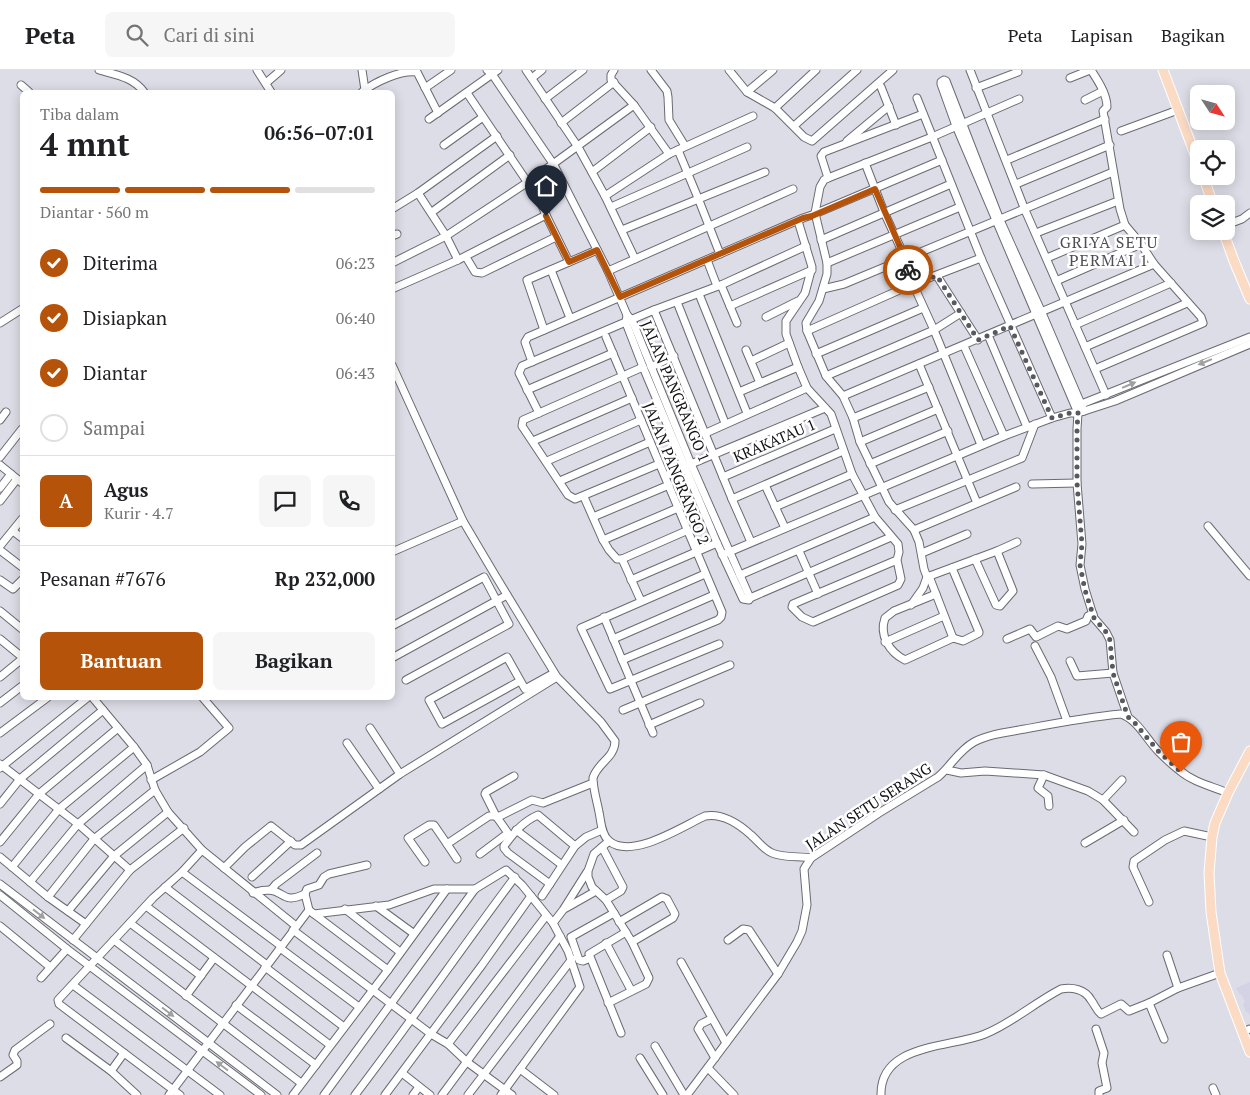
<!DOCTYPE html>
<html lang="id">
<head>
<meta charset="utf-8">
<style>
	:root { --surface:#fff; --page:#f6f6f6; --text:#202124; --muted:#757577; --line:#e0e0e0; --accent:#b45309 }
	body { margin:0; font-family:"PT Serif",serif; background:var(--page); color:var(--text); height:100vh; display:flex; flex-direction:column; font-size:19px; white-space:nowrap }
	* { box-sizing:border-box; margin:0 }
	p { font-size:16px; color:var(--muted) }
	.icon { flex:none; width:28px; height:28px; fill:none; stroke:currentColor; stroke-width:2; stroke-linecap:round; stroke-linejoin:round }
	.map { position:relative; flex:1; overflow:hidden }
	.panel { position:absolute; left:20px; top:20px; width:375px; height:610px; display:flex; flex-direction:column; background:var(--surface); border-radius:8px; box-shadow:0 2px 12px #0003 }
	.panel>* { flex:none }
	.needle { width:32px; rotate:126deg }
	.fabs { position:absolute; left:1190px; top:15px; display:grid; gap:10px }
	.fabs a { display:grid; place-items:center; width:45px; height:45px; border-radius:8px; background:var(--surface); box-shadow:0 2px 12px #0003; font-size:25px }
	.pin { position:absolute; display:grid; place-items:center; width:42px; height:42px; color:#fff; margin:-51px -21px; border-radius:50% 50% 50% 0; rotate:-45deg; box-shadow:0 0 5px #0007 }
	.pin .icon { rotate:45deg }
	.courier { position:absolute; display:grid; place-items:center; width:50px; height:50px; margin:-25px; border:4px solid #b45309; border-radius:50%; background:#fff; color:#222; box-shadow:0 1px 6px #0007 }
	.summary em { font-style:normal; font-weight:800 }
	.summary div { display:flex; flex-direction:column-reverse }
	.summary { display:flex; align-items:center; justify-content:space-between; height:85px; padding:0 20px }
	h1 { font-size:32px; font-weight:800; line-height:38px }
	.bar { display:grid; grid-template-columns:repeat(4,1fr); gap:8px 5px; align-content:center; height:60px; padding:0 20px }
	.bar i { height:6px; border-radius:4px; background:var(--line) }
	.bar .on { background:var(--accent) }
	.bar p { grid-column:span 4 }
	.line { display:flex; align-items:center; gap:12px; padding:0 20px; border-top:1px solid var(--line) }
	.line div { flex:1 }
	.round { display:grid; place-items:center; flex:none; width:52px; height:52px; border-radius:8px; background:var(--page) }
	ol { padding:0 20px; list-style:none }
	li { display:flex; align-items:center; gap:15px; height:55px }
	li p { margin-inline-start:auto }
	li .icon { padding:5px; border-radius:50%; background:var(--accent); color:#fff; stroke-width:4 }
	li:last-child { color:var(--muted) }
	li i { width:28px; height:28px; border:2px solid var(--line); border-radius:50% }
	.primary-button { display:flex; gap:10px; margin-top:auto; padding:10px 20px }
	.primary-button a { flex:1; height:58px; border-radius:8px; background:var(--accent); color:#fff; font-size:20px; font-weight:800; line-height:58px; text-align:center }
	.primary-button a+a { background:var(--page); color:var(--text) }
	header { display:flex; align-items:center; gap:30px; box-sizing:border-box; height:70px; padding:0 25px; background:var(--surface); border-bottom:1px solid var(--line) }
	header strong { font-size:24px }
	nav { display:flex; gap:28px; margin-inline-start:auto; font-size:18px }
	.search { width:350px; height:45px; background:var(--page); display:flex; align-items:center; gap:12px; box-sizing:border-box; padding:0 18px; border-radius:8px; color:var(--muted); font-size:19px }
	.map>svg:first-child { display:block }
</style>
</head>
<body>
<header>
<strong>Peta</strong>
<div class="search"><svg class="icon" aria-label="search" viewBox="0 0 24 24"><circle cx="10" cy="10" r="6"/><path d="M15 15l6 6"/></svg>Cari di sini</div>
<nav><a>Peta</a><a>Lapisan</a><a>Bagikan</a></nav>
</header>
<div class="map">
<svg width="1250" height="1025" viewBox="0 0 1250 1025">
	<rect width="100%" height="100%" fill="#dddde7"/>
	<polygon fill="#d4d3e5" points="1250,912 1250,946 1248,942 1246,942 1243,934 1245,932 1242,925 1240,925 1236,918"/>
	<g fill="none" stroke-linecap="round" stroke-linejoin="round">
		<defs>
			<g id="minor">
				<path d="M99 0C116 5 133 7 144 22"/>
				<polyline points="257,0 271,22"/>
				<polyline points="362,0 365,20"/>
				<polyline points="487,0 492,4 554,95 608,201 627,245 632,250 691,394 750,528"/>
				<polyline points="526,0 578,77 605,126 635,189"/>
				<polyline points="614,0 611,5 611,10 634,35 669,84"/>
				<polyline points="651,0 667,21 668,27 669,50 685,76"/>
				<polyline points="729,0 747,22 775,38 804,67 812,71 893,0"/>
				<polyline points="970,0 1025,140 1106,325"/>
				<path d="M1091 0C1098 11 1107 24 1107 37L1103 41 1120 139 1125 155 1141 174 1154 194 1201 247 1203 253 1095 299"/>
				<polyline points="532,8 542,0"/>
				<polyline points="1070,8 1090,0"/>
				<polyline points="266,13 281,0"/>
				<polyline points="21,15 29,22"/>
				<polyline points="881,17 896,55"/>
				<polyline points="425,18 451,0"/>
				<polyline points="976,18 1018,2"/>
				<path d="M362 22C375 12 400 0 417 2L438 43"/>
				<polyline points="747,22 773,0"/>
				<polyline points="467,23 528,113"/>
				<polyline points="917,28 981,188 1052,348"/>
				<polyline points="545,29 583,0"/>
				<polyline points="1085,30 1103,21"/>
				<polyline points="775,38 816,0"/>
				<polyline points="429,49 498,0"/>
				<polyline points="561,53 614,12"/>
				<polyline points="794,56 857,0"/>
				<polyline points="1121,61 1178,40"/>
				<polyline points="847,71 889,36"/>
				<polyline points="444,75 483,47"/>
				<polyline points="678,80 698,128 720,184"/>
				<polyline points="1007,90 1105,49"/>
				<polyline points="865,93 884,142 901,179 913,214 934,260 981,375"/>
				<polyline points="592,102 651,57"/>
				<polyline points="828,108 821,86 824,82 923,44"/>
				<polyline points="531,110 546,145 569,192"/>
				<polyline points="1016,114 1110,75"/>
				<polyline points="418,123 446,166 458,190"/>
				<polyline points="605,126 669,84 753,46"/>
				<polyline points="611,137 747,77"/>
				<polyline points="392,139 418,123 497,66"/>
				<polyline points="432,142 510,85"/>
				<polyline points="1226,155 1242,149 1250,143"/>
				<polyline points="622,160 765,102"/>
				<polyline points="1036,163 1118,131"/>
				<polyline points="392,166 397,164"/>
				<polyline points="821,170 951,114"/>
				<polyline points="466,187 475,202 482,203 556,167"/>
				<polyline points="1047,188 1125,155"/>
				<polyline points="707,190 717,216"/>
				<polyline points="392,193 446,166 531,110 634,35"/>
				<polyline points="827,193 960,137"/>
				<polyline points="551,200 570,248"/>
				<polyline points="608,201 793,119"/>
				<polyline points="937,206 978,270"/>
				<polyline points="1056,211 1141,174"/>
				<polyline points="721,215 737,253"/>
				<polyline points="392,219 458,190 546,145"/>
				<polyline points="823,219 844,214 1113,102"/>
				<polyline points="699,224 747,343"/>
				<polyline points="677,232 725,353"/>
				<polyline points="730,236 812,200"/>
				<polyline points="654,240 732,429 843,381"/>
				<polyline points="627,245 626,253 643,297 717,473 743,529 749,530 750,528 891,467"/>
				<polyline points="766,247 798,231"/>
				<polyline points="0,253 22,239"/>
				<polyline points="1075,255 1171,213"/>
				<polyline points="544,260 527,210 597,180"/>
				<polyline points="807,261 913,214 981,188"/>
				<polyline points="988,265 1027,357"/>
				<polyline points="606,267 722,542 721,547 718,550 622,590"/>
				<polyline points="964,276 1004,366"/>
				<polyline points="1085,277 1187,233"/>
				<polyline points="746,280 760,313"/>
				<polyline points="816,284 923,238"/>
				<polyline points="751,291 789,273"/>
				<polyline points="532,292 525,272 528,267 803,148 812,145 942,90"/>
				<polyline points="919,294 977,433"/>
				<path d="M392 295 463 451 495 505 557 607 601 652 615 671C615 688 597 693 593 708 593 719 597 731 599 742 601 751 601 764 609 771 632 790 683 756 705 746 722 743 739 754 751 765 758 771 763 779 772 783 783 788 799 786 811 788"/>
				<polyline points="643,297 539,343 523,350 522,356 568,425 575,429 659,394"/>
				<polyline points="651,297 674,286"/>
				<polyline points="798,297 807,318 831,344 852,404 875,447 898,474 899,482 897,490 901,509 898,515 813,552 802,547 792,537 793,534 897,490"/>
				<polyline points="826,306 934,260 961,243"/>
				<polyline points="527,320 613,283"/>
				<polyline points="739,322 798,297 786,264 786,251 805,223 812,197 798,151"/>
				<polyline points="843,326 1154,194"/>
				<polyline points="1079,335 1250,267"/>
				<polyline points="1084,341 1042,243 1000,150 946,11 944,10 941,12 941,14 956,56 1078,343 1077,359 1077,413 1082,474 1080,495 1085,519 1094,548 1106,562 1110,570 1113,603 1128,647"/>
				<polyline points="539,343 519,303 522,296 654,240 721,215 806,176"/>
				<polyline points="853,348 929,317"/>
				<polyline points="0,350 6,342"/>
				<polyline points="706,363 807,318"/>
				<polyline points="533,371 632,328"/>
				<polyline points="860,372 938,339"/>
				<polyline points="0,387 22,359"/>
				<polyline points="547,391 641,350"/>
				<polyline points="691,394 825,338"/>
				<polyline points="870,394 948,361"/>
				<polyline points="0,395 22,413"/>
				<polyline points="665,406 686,397"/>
				<polyline points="723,407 835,359"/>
				<polyline points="560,411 650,372"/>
				<polyline points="1032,414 1077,413"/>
				<polyline points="765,415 785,458"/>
				<polyline points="0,418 11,404"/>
				<polyline points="584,427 603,470 609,480 617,489 622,489 641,531"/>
				<polyline points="732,429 751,472"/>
				<polyline points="0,431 17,409"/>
				<polyline points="775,437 852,404"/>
				<polyline points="895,440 1022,388 1035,354"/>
				<polyline points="593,447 669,415"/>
				<polyline points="1208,456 1250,506"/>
				<polyline points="914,460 1016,417"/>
				<polyline points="13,461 22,468"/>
				<polyline points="603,470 678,438"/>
				<polyline points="0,476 22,449"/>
				<polyline points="0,480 22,497"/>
				<polyline points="799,481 818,524"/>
				<polyline points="392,482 463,451"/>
				<polyline points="922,483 967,464"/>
				<polyline points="722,485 1004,366 1052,348 1070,343 1078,343 1115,331 1250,274"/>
				<polyline points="622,489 686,461"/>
				<polyline points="975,489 996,535 1000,536 1013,521 997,481"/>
				<polyline points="952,498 979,562 979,563 963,571 953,568"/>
				<polyline points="705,504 581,558 610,619 719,574"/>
				<polyline points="740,505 875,447"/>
				<polyline points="929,506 953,568"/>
				<polyline points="927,507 997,481 1017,472"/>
				<polyline points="0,510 13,519 22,510"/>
				<polyline points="631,510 717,473"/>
				<path d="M936 524 894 541 885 548C879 565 889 582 905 590L953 568"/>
				<polyline points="911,535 923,518 927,507 924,499 919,472 914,460 889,432 860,372 853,348 843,326 826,306 807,261 806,253 819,231 827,204 827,193 815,143 820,117 824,110 828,108 932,67 1019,29"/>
				<polyline points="0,541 22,559"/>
				<polyline points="604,547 653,663"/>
				<polyline points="392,556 484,507 509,554 406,610"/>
				<polyline points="0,569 22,587"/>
				<polyline points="613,569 714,525"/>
				<polyline points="1007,569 1030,559 1036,567 1058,556 1067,559 1086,551 1088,546 1093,544"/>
				<polyline points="885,572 944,546"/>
				<polyline points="1035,576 1051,607 1067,651"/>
				<polyline points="392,588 507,525"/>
				<polyline points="1070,591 1077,606 1113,603"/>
				<polyline points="0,607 22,589"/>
				<polyline points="520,611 442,654 429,630 507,587 525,619 554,603"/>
				<polyline points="93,628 134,677 147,695 155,720 168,742 202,780"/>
				<polyline points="0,633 22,616"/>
				<polyline points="623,640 730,595"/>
				<polyline points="649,655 700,633"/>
				<polyline points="370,658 400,704"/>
				<polyline points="0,663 47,628"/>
				<polyline points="347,673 379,719"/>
				<polyline points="0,694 78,754 130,800 73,870"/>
				<polyline points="0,698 87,628"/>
				<polyline points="947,700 961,703 985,701 1044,705 1088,721 1103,730 1134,762"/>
				<polyline points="1044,705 1038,718 1048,726 1049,736"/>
				<polyline points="151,710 200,682 229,658 203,628"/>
				<polyline points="1103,730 1122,710"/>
				<polyline points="0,734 20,709 103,640"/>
				<polyline points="516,760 562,795"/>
				<polyline points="0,772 39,724 118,658"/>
				<polyline points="1085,773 1124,750"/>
				<polyline points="447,774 457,789"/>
				<polyline points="602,777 623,817 621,821 606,830"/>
				<polyline points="480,784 508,763 496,746 485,724 486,722 514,706"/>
				<polyline points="0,787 48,827 86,854"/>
				<polyline points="425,792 408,768 429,755 434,755 447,774 489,746 500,746 532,730 543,733 593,713"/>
				<polyline points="12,797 59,739 134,677"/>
				<polyline points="224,798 245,777 271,756 295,775 301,775 400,704 557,607"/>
				<polyline points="130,800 184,758"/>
				<polyline points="182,802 281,876"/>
				<polyline points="252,807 291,771"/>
				<polyline points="30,812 78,754 147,695"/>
				<polyline points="0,814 277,1025"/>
				<path d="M550 814 508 783 504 778V776C514 763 522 752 538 745L575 776"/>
				<polyline points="165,817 267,895"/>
				<polyline points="271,820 276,814 317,783"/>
				<path d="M253 823C258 821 264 820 270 820 285 822 283 834 305 824"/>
				<polyline points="0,825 67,879 261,1025"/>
				<polyline points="542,826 575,776 586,767 602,760"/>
				<polyline points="48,827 94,769 155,720"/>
				<polyline points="1149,832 1133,797 1134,791 1165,770 1184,761 1212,767"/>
				<polyline points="146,836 330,975"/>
				<polyline points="376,836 413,863"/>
				<polyline points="566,838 596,821"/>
				<polyline points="345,839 400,882"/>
				<polyline points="309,840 305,824 307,819 319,815 324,807 329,804 367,795"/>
				<polyline points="68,841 114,786 168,742"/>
				<polyline points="314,844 388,900"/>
				<polyline points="619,852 662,827 667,829 675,844 673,848 632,872"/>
				<polyline points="130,853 201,906"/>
				<polyline points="553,853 563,840 587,802"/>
				<polyline points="0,856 50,897"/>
				<polyline points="293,860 431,964 448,974 467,992 512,1025"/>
				<polyline points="114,870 301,1013"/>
				<polyline points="728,870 743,859 749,860 778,904"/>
				<polyline points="606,873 631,920"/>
				<polyline points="280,878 359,937"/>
				<polyline points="1167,885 1178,918"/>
				<polyline points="590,888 583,891 579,890 571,867 614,843"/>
				<polyline points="681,892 726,973"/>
				<polyline points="265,897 344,957"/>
				<polyline points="41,908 67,879"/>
				<polyline points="73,915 220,1025"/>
				<polyline points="186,926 214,888"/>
				<polyline points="608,933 646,914 649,908 632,872 606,830 592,817 588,807 588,801 594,784 609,771"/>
				<polyline points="1149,933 1164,969"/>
				<polyline points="236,935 316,995"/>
				<polyline points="711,949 701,954 698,959 715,988"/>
				<polyline points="1096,959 1104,983 1102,993 1107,1018 1099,1021 1099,1025"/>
				<polyline points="1243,962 1250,959"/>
				<polyline points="621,963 589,884 626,862"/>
				<polyline points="66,968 111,1001 137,1025"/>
				<polyline points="448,974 546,846"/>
				<polyline points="655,976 684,1025"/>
				<polyline points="640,988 663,1025"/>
				<polyline points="708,998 734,1025"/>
				<polyline points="520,999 554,1025"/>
				<polyline points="111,1001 124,983"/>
				<polyline points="402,1003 430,1025"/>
				<polyline points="0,1007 17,995 17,991 13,985 15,980 50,954"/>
				<polyline points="1213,1018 1216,1025"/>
				<polyline points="169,1025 309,840 314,844 389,835 434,819 475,819"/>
				<polyline points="180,1025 59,934 58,930 153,828 182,802 202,780 296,856"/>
				<polyline points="293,1025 388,900 447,819"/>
				<polyline points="324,1025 475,819 506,800 522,815 553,853 568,881 580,917 501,1025"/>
				<path d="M355 1025C410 953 461 879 515 807"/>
				<polyline points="385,1025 482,895 531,826"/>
				<polyline points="413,1025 419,1017"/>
				<polyline points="442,1025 560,866"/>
				<polyline points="468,1025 572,889"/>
				<path d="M687 1025 778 904 797 872 802 861 807 835 804 799 811 788 879 743 938 707C951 696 958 681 974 672 989 664 1008 662 1025 659 1057 653 1088 647 1121 644 1138 650 1146 669 1159 682 1165 688 1172 695 1179 700 1193 712 1211 716 1228 723"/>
				<path d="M881 1025C880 973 951 978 985 964 1012 953 1034 933 1061 919 1072 917 1085 919 1091 930 1095 935 1096 940 1101 944L1121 934 1129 941 1149 933 1178 918 1220 903"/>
			</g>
			<g id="major">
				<polyline points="1163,0 1199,95"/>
				<polyline points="1203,106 1213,134"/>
				<polyline points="1223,161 1234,191 1250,229"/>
				<polyline points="1250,681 1228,723 1215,753 1212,767 1209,803 1211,842 1220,903 1250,982"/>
			</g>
		</defs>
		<use href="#minor" stroke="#6a6a73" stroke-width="9"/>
		<use href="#major" stroke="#fff" stroke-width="11"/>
		<use href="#minor" stroke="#fff" stroke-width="7"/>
		<use href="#major" stroke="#fbdbc4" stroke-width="9"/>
	</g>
	<defs><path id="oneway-solid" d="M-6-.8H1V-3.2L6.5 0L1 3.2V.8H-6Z" transform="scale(1.25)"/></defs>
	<g fill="#a0a0a1">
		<use href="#oneway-solid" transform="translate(1205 292) rotate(158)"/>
		<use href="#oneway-solid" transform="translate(1129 315) rotate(-23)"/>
		<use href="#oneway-solid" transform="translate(39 844) rotate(38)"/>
		<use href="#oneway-solid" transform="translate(168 942) rotate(37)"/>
		<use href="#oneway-solid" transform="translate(222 996) rotate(-143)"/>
	</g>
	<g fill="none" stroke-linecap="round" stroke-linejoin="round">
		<polyline stroke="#58585e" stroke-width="5" stroke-dasharray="0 9" points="908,200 913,214 937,206 978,270 1010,256 1052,348 1070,343 1078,343 1077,359 1077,413 1082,474 1080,495 1085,520 1094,548 1106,562 1110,570 1113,603 1128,647 1134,652 1159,682 1181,702"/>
		<polyline stroke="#b45309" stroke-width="6" points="546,146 569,192 597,180 620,227 803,148 812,146 875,119 901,179 908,200"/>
	</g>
	<g text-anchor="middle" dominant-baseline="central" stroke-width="5" stroke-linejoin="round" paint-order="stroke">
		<g font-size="15" fill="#111114" stroke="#fff">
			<text transform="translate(676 321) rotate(67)">JALAN PANGRANGO 1</text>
			<text transform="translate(774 370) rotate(-23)">KRAKATAU 1</text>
			<text transform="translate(677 403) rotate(68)">JALAN PANGRANGO 2</text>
			<text transform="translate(868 736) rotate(-33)">JALAN SETU SERANG</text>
		</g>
		<g font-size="16" letter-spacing="1" fill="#4e4e56" stroke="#fff">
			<text x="1109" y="172">GRIYA SETU<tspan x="1109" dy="18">PERMAI 1</tspan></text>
		</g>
	</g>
</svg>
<div class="fabs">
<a><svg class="needle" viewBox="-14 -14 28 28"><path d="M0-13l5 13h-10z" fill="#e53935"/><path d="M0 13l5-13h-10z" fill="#757577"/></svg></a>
<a><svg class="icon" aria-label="locate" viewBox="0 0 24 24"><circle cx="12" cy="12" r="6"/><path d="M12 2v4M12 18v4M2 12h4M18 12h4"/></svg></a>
<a><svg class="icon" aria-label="layers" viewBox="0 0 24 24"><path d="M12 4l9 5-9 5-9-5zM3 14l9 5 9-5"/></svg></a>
</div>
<div class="pin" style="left:1181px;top:702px;background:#ea580c"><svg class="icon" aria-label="bag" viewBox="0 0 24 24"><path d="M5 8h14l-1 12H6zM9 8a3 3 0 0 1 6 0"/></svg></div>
<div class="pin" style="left:546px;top:146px;background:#1f2937"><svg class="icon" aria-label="home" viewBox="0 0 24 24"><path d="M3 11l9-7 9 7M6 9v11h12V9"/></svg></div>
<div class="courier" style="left:908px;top:200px"><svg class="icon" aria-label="bike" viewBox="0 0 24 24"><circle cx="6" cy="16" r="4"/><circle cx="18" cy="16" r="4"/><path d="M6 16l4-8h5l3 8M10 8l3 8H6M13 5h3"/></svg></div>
<section class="panel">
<div class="summary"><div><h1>4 mnt</h1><p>Tiba dalam</p></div><em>06:56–07:01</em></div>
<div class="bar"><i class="on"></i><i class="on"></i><i class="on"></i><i></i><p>Diantar · 560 m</p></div>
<ol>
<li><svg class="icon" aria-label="check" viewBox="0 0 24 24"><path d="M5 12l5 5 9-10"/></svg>Diterima<p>06:23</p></li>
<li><svg class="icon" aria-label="check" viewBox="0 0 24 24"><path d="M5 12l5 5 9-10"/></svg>Disiapkan<p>06:40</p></li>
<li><svg class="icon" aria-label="check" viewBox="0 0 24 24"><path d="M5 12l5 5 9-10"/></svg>Diantar<p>06:43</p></li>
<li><i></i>Sampai</li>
</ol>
<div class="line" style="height:90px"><b class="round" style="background:var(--accent);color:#fff">A</b><div><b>Agus</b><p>Kurir · 4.7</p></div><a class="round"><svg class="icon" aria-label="chat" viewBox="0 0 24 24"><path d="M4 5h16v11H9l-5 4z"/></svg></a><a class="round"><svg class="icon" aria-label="phone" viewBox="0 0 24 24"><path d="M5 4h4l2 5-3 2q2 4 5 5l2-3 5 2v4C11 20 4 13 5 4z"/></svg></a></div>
<div class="line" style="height:65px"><div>Pesanan #7676</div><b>Rp 232,000</b></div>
<div class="primary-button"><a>Bantuan</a><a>Bagikan</a></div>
</section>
</div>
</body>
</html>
